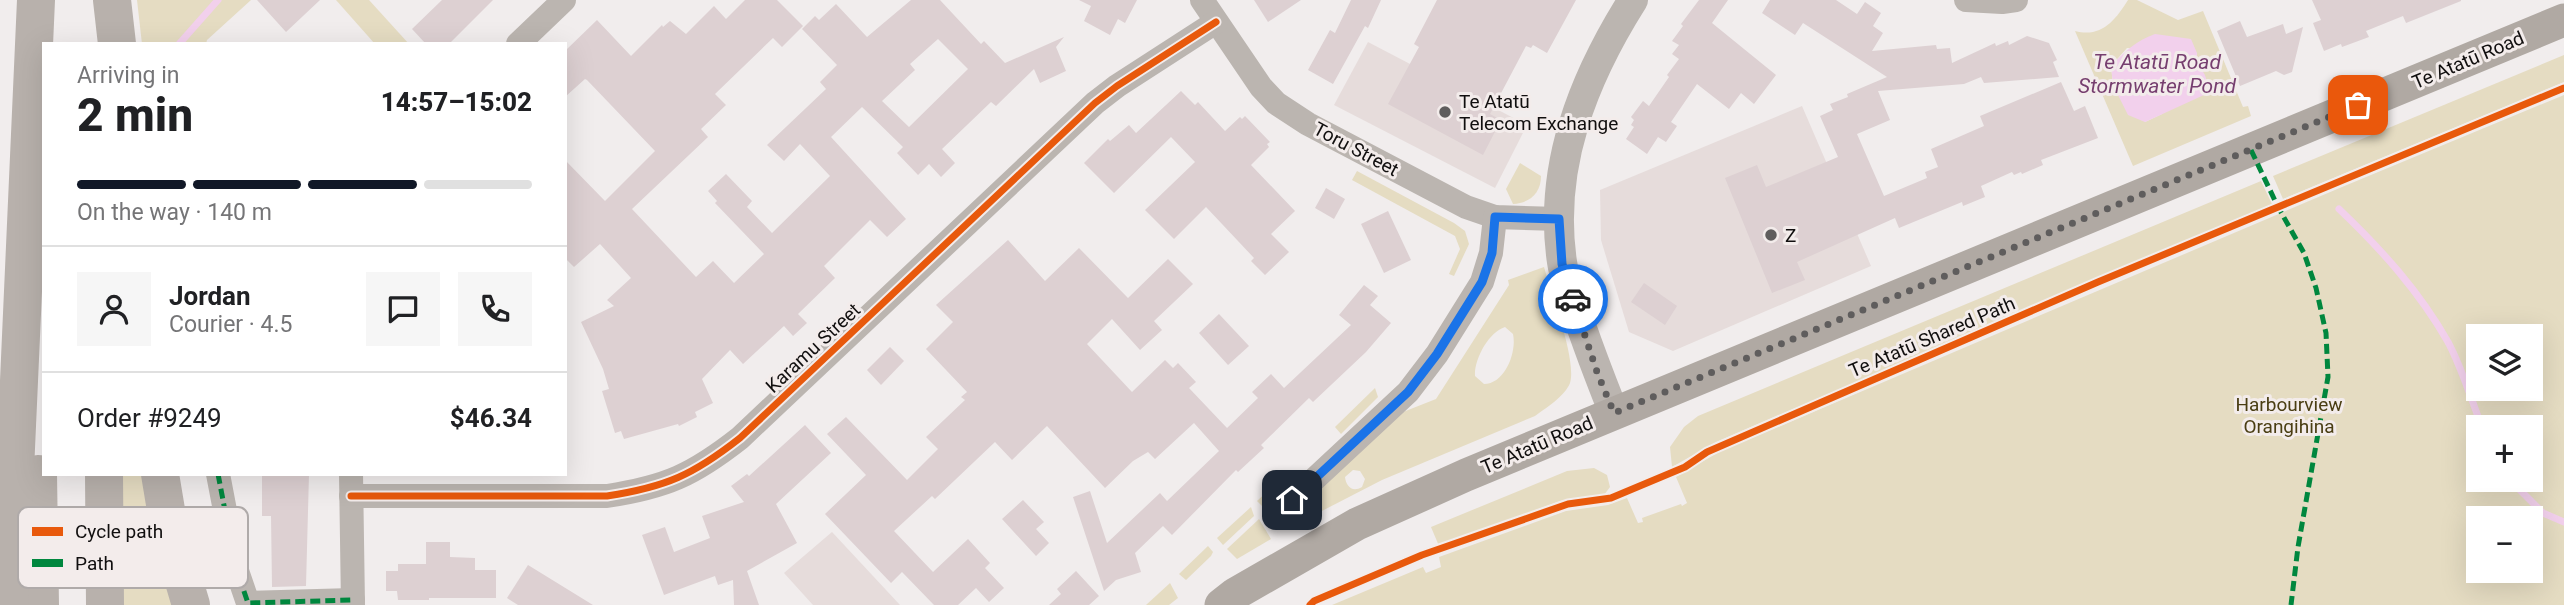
<!DOCTYPE html>
<html lang="en">
<head>
<meta charset="utf-8">
<style>
	:root { --surface:#fff; --page:#f6f6f6; --text:#202124; --muted:#757577; --line:#e0e0e0; --accent:#111827 }
	body { margin:0; font-family:Roboto,sans-serif; background:var(--page); color:var(--text); height:100vh; display:flex; flex-direction:column; font-size:26px; white-space:nowrap }
	* { box-sizing:border-box; margin:0 }
	p { font-size:23px; color:var(--muted) }
	.icon { flex:none; width:38px; height:38px; fill:none; stroke:currentColor; stroke-width:2; stroke-linecap:round; stroke-linejoin:round }
	.map { position:relative; flex:1; overflow:hidden }
	.panel { position:absolute; left:42px; top:42px; width:525px; height:434px; display:flex; flex-direction:column; background:var(--surface); border-radius:0px; box-shadow:0 7px 28px #0002 }
	.panel>* { flex:none }
	.tools { position:absolute; left:2466px; top:324px; display:grid; gap:14px }
	.tools a { display:grid; place-items:center; width:77px; height:77px; border-radius:0px; background:var(--surface); box-shadow:0 7px 28px #0002; font-size:35px }
	.pin { position:absolute; display:grid; place-items:center; width:60px; height:60px; color:#fff; margin:-30px; border-radius:14px; box-shadow:0 4px 10px #0006 }
	.courier { position:absolute; display:grid; place-items:center; width:70px; height:70px; margin:-35px; border:5px solid #1a73e8; border-radius:50%; background:#fff; color:#222; box-shadow:0 2px 9px #0007 }
	.headline em { font-style:normal; font-weight:800 }
	.headline div { display:flex; flex-direction:column-reverse }
	.headline { display:flex; align-items:center; justify-content:space-between; height:119px; padding:0 35px }
	h1 { font-size:46px; font-weight:800; line-height:52px }
	.bar { display:grid; grid-template-columns:repeat(4,1fr); gap:10px 7px; align-content:center; height:84px; padding:0 35px }
	.bar i { height:9px; border-radius:5px; background:var(--line) }
	.bar .current { background:var(--accent) }
	.bar p { grid-column:span 4 }
	.line { display:flex; align-items:center; gap:18px; padding:0 35px; border-top:2px solid var(--line) }
	.line div { flex:1 }
	.round { display:grid; place-items:center; flex:none; width:74px; height:74px; border-radius:0px; background:var(--page) }
	.map>svg:first-child { display:block }
</style>
</head>
<body>
<div class="map">
<svg width="2564" height="605" viewBox="0 0 2564 605">
	<rect width="100%" height="100%" fill="#f1eded"/>
	<g fill="#e6dcdb">
		<polygon points="1368,42 1527,125 1495,188 1334,105"/>
		<polygon points="1802,106 1871,266 1673,351 1629,332 1601,240 1600,190"/>
		<polygon points="832,532 900,605 813,605 784,573"/>
	</g>
	<g fill="#e5dcc2" fill-rule="evenodd">
		<polygon points="137,0 251,0 207,40 206,44 142,44"/>
		<polygon points="336,0 369,0 409,44 375,44"/>
		<path d="M2128 0H2137L2178 20 2203 11 2243 107 2248 106 2251 116 2133 166 2075 31C2101 38 2115 21 2128 0ZM2127 48 2197 53 2196 64 2162 114 2145 122 2113 85 2111 66Z"/>
		<polygon points="2564,55 2564,82 2283,199 2273,176"/>
		<path d="M2564 95V605H1332L1423 567 1426 573 1441 567 1439 557 1566 511 1608 505 1627 498 1638 523 1643 522 1642 518 1681 504 1682 506 1687 503 1676 477 1719 452 2342 187ZM2478 336H2530V388H2478ZM2478 427H2530V480H2478ZM2478 518H2530V570H2478Z"/>
		<path d="M1520 163 1541 176C1541 193 1530 203 1513 204L1506 189Z"/>
		<polygon points="1357,171 1454,223 1465,231 1469,244 1454,276 1449,274 1460,249 1455,236 1352,180"/>
		<polygon points="2261,181 2272,204 1716,442 1672,467 1670,447 1684,427 1698,416"/>
		<path d="M1544 267C1551 292 1577 360 1570 383 1565 396 1546 408 1535 416L1382 480 1285 530 1268 512 1283 498 1398 414 1436 399 1509 285 1508 280ZM1505 327 1513 334C1517 352 1505 384 1484 384L1475 376C1474 359 1489 332 1505 327ZM1353 470 1360 471 1365 479 1362 487C1352 493 1346 486 1345 477Z"/>
		<polygon points="1375,388 1378,397 1341,434 1335,427"/>
		<polygon points="1594,468 1607,475 1610,487 1604,495 1560,501 1439,546 1431,527 1567,471"/>
		<polygon points="1288,472 1292,480 1263,507 1257,501"/>
		<polygon points="119,474 149,474 174,605 120,605"/>
		<polygon points="1251,507 1254,516 1223,545 1217,538"/>
		<polygon points="1259,519 1271,539 1237,559 1227,549"/>
		<polygon points="1208,546 1213,552 1211,556 1186,580 1179,574"/>
		<polygon points="1170,583 1178,598 1169,605 1146,605"/>
	</g>
	<path fill="#f2d0ec" d="M2155 34 2191 39 2197 53 2196 64C2207 74 2209 81 2204 95L2145 122 2128 115 2113 85 2111 66C2125 51 2136 41 2155 34Z"/>
	<g fill="none" stroke-linecap="round" stroke-linejoin="round">
		<g stroke="#f2d0ec" stroke-width="7">
			<polyline points="179,44 218,0"/>
			<path d="M2339 209C2381 249 2419 291 2448 342 2462 368 2471 399 2482 427"/>
			<polyline points="2510,480 2543,513 2564,522"/>
		</g>
	</g>
	<g fill="#ddd0d2" fill-rule="evenodd">
		<polygon points="257,0 320,0 286,32"/>
		<polygon points="442,0 493,0 449,44 426,44 412,29"/>
		<path d="M745 0H777L803 26 782 47 773 38 715 94 726 105 701 129 708 137 632 209 696 277 713 261 734 283 764 254 715 203 717 201 708 191 726 174 752 201 747 207 772 233 830 176 800 144 784 161 767 145 826 89 820 82 837 65 802 29 815 16 819 20 836 4 867 37 911 0H940L981 44 984 41 1005 63 1064 37 1056 47 1066 71 1040 83 1034 69 996 106 991 102 942 149 955 163 941 177 929 164 918 175 897 153 903 147 862 107 831 137 906 219 887 237 870 220 824 266 835 278 798 314 807 323 793 336 784 326 743 364 730 350 702 379 713 403 695 412 697 417 679 426 678 424 624 439 621 431 615 433 602 391 609 389 603 369 581 322 614 306 607 300 631 278 600 244 574 267 565 258V160L605 201 655 151 587 80 585 79 565 97V51L597 20 631 56 662 25 663 27 670 21 686 34 714 6 726 19ZM938 39 968 69 909 127 882 101 915 70 910 64Z"/>
		<polygon points="1079,0 1137,0 1125,23 1118,19 1110,35 1084,21 1091,6"/>
		<polygon points="1254,0 1301,0 1268,22"/>
		<polygon points="1351,0 1381,0 1368,28 1365,26 1333,84 1308,70 1330,30 1335,33"/>
		<polygon points="1437,0 1576,0 1547,53 1533,45 1531,48 1526,46 1490,114 1501,120 1483,155 1388,104 1419,47 1414,44"/>
		<polygon points="1699,0 1728,0 1712,23 1776,75 1754,104 1741,93 1729,109 1697,84 1671,122 1677,126 1666,142 1658,137 1647,154 1626,139 1634,127 1631,125 1634,120 1631,117 1643,101 1649,106 1669,77 1667,75 1679,59 1672,54 1679,45 1672,41 1683,26 1681,24"/>
		<polygon points="1770,0 1836,0 1857,14 1865,2 1881,13 1873,26 1883,33 1872,51 1936,45 1937,49 1950,48 1952,63 1995,43 1996,46 2008,41 2009,45 2027,36 2049,43 2057,60 2053,62 2059,77 1984,83 1981,77 1964,84 1878,91 1890,120 1857,134 1884,196 1927,178 1925,172 1938,167 1931,149 1984,126 1980,116 2061,82 2074,111 2085,106 2098,138 2041,160 2043,165 2022,174 2021,172 2014,175 2012,172 1981,186 1985,197 1963,206 1962,202 1899,228 1895,218 1797,262 1805,280 1772,293 1725,178 1757,165 1766,187 1838,157 1820,116 1833,110 1830,104 1848,97 1847,94 1887,77 1803,23 1795,35 1762,13"/>
		<polygon points="2312,0 2461,0 2461,1 2406,23 2403,16 2366,31 2369,37 2342,47 2341,44 2324,51 2313,23 2321,20"/>
		<polygon points="2240,21 2247,37 2283,24 2286,34 2303,27 2292,72 2284,75 2276,71 2240,86 2217,31"/>
		<polygon points="1181,91 1195,105 1198,102 1225,131 1240,117 1242,119 1245,116 1270,142 1267,144 1269,147 1251,165 1295,211 1271,234 1289,252 1265,275 1251,261 1254,258 1206,207 1174,239 1145,210 1195,162 1171,137 1114,193 1084,163 1108,139 1110,141 1129,125 1136,133"/>
		<polygon points="1326,188 1345,199 1334,219 1315,208"/>
		<polygon points="1388,211 1411,260 1384,273 1361,224"/>
		<polygon points="1008,240 1045,281 1079,248 1128,298 1168,259 1193,284 1154,321 1162,330 1140,350 1112,319 1087,344 1132,392 1165,360 1173,368 1178,363 1196,382 1189,388 1227,428 1258,398 1252,392 1271,374 1284,388 1351,325 1339,315 1364,285 1378,296 1370,305 1391,323 1366,352 1313,402 1309,398 1261,445 1264,448 1238,472 1236,470 1172,535 1163,526 1135,553 1141,572 1116,580 1104,591 1073,497 1090,491 1107,543 1160,493 1167,501 1219,451 1194,423 1155,459 1148,452 1133,461 1105,488 1047,426 1012,460 995,442 935,499 932,496 894,531 933,572 968,539 990,563 985,568 1004,588 989,602 976,588 958,605 934,605 902,572 891,583 825,514 866,475 827,434 846,417 907,480 938,449 926,437 965,400 961,397 967,392 926,349 953,322 936,305"/>
		<polygon points="1644,283 1677,306 1665,325 1631,302"/>
		<polygon points="1219,314 1249,346 1228,365 1199,333"/>
		<polygon points="890,347 904,361 881,385 867,370"/>
		<polygon points="805,425 831,453 776,504 797,543 747,571 759,605 734,605 733,580 718,585 715,576 664,595 642,535 665,527 674,552 710,538 702,516 744,502 731,486 747,474 749,476"/>
		<polygon points="262,474 309,474 306,586 272,587 271,516 262,516"/>
		<polygon points="1023,500 1044,522 1036,529 1049,543 1036,556 1002,519"/>
		<polygon points="426,542 450,542 450,557 475,558 475,570 496,570 496,598 429,598 429,600 398,600 397,591 386,591 386,571 398,571 398,564 426,564"/>
		<polygon points="528,565 593,605 518,605 507,598"/>
		<polygon points="1076,571 1099,596 1089,605 1049,605 1061,594 1057,589"/>
	</g>
	<g fill="none" stroke-linecap="round" stroke-linejoin="round">
		<g stroke="#bbb5b0" stroke-width="24">
			<polyline points="1202,0 1261,87 1276,103 1308,124 1466,207 1495,217 1559,219"/>
			<polyline points="1966,0 2002,2 2016,0"/>
			<polyline points="518,44 564,0"/>
			<polyline points="218,474 236,568 248,603 353,600"/>
			<polyline points="351,474 353,605"/>
			<path d="M351 496H607C666 487 693 475 740 438L1095 103 1117 86 1216 22"/>
			<polyline points="1292,500 1408,392 1437,354 1482,282 1491,253 1495,217"/>
		</g>
		<path stroke="#bbb5b0" stroke-width="30" d="M1614 413C1600 378 1587 344 1575 308 1571 293 1564 277 1562 262 1548 167 1583 79 1633 0"/>
		<polyline stroke="#b0a9a3" stroke-width="33" points="1221,605 1235,594 1357,524 1466,475 2564,20"/>
		<g stroke="#b8b1ac" stroke-width="38">
			<polyline points="112,0 117,44"/>
			<polyline points="38,474 40,605"/>
			<polyline points="104,474 105,605"/>
			<polyline points="160,474 170,534 191,605"/>
			<polyline points="9,605 36,0"/>
		</g>
		<g stroke="#00873e" stroke-width="5" stroke-dasharray="10 5" stroke-linecap="butt">
			<polyline points="2251,150 2278,207 2304,253 2316,288 2326,333 2328,377 2298,547 2291,605"/>
			<polyline points="218,474 236,568 248,603 353,600"/>
		</g>
		<defs>
			<g id="cycleway">
				<path d="M351 496H607C666 487 693 475 740 438L1095 103 1117 86 1216 22"/>
				<polyline points="1310,605 1314,601 1422,555 1568,504 1611,498 1685,467 1707,452 2098,282 2564,88"/>
			</g>
		</defs>
		<use href="#cycleway" stroke="#f3eceb" stroke-width="11"/>
		<use href="#cycleway" stroke="#e8590c" stroke-width="7"/>
	</g>
	<g fill="none" stroke-linecap="round" stroke-linejoin="round">
		<polyline stroke="#5f5d5d" stroke-width="7" stroke-dasharray="0 12.6" points="1573,299 1597,372 1614,413 2358,105"/>
		<polyline stroke="#1a73e8" stroke-width="9" points="1292,500 1408,392 1437,354 1482,282 1492,253 1495,217 1559,219 1562,264 1573,299"/>
	</g>
	<g fill="#5f5d5d" stroke="#f3eceb" stroke-width="2.5">
		<circle cx="1445" cy="112" r="7"/>
		<circle cx="1771" cy="235" r="7"/>
	</g>
	<g text-anchor="middle" dominant-baseline="central" stroke-width="6" stroke-linejoin="round" paint-order="stroke">
		<g font-size="19" fill="#110f0f" stroke="#f3eceb">
			<text transform="translate(2468 60) rotate(-23)">Te Atatū Road</text>
			<text transform="translate(1356 149) rotate(28)">Toru Street</text>
			<text transform="translate(1932 337) rotate(-23)">Te Atatū Shared Path</text>
			<text transform="translate(813 348) rotate(-43)">Karamu Street</text>
			<text transform="translate(1537 445) rotate(-23)">Te Atatū Road</text>
		</g>
		<g font-size="19" fill="#110f0f" stroke="#f3eceb" text-anchor="start">
			<text x="1459" y="101">Te Atatū<tspan x="1459" dy="22">Telecom Exchange</tspan></text>
			<text x="1785" y="235">Z</text>
		</g>
		<g font-size="19" fill="#4a3e13" stroke="#f3eceb">
			<text x="2289" y="404">Harbourview<tspan x="2289" dy="22">Orangihina</tspan></text>
		</g>
		<g font-size="21" font-style="italic" fill="#763e6f" stroke="#f3eceb">
			<text x="2157" y="62">Te Atatū Road<tspan x="2157" dy="24">Stormwater Pond</tspan></text>
		</g>
	</g>
	<rect x="18" y="507" width="230" height="81" rx="10" fill="#f3eceb" stroke="#afaaa9" stroke-width="2"/>
	<rect x="32" y="527" width="31" height="9" fill="#e8590c"/>
	<rect x="32" y="559" width="31" height="8" fill="#00873e"/>
	<g font-size="19" fill="#110f0f">
		<text x="75" y="538">Cycle path</text>
		<text x="75" y="570">Path</text>
	</g>
</svg>
<div class="tools">
<a><svg class="icon" aria-label="layers" viewBox="0 0 24 24"><path d="M12 4l9 5-9 5-9-5zM3 14l9 5 9-5"/></svg></a>
<a>+</a>
<a>−</a>
</div>
<div class="pin" style="left:2358px;top:105px;background:#ea580c"><svg class="icon" aria-label="bag" viewBox="0 0 24 24"><path d="M5 8h14l-1 12H6zM9 8a3 3 0 0 1 6 0"/></svg></div>
<div class="pin" style="left:1292px;top:500px;background:#1f2937"><svg class="icon" aria-label="home" viewBox="0 0 24 24"><path d="M3 11l9-7 9 7M6 9v11h12V9"/></svg></div>
<div class="courier" style="left:1573px;top:299px"><svg class="icon" aria-label="car" viewBox="0 0 24 24"><path d="M5 17H2v-5l4-1 3-4h7l3 4 3 1v5h-3M9 17h6M6 11h13"/><circle cx="7" cy="17" r="2"/><circle cx="17" cy="17" r="2"/></svg></div>
<section class="panel">
<div class="headline"><div><h1>2 min</h1><p>Arriving in</p></div><em>14:57–15:02</em></div>
<div class="bar"><i class="current"></i><i class="current"></i><i class="current"></i><i></i><p>On the way · 140 m</p></div>
<div class="line" style="height:126px"><a class="round"><svg class="icon" aria-label="person" viewBox="0 0 24 24"><circle cx="12" cy="8" r="4"/><path d="M4 21q1-7 8-7t8 7"/></svg></a><div><b>Jordan</b><p>Courier · 4.5</p></div><a class="round"><svg class="icon" aria-label="chat" viewBox="0 0 24 24"><path d="M4 5h16v11H9l-5 4z"/></svg></a><a class="round"><svg class="icon" aria-label="phone" viewBox="0 0 24 24"><path d="M5 4h4l2 5-3 2q2 4 5 5l2-3 5 2v4C11 20 4 13 5 4z"/></svg></a></div>
<div class="line" style="height:91px"><div>Order #9249</div><b>$46.34</b></div>
</section>
</div>
</body>
</html>
